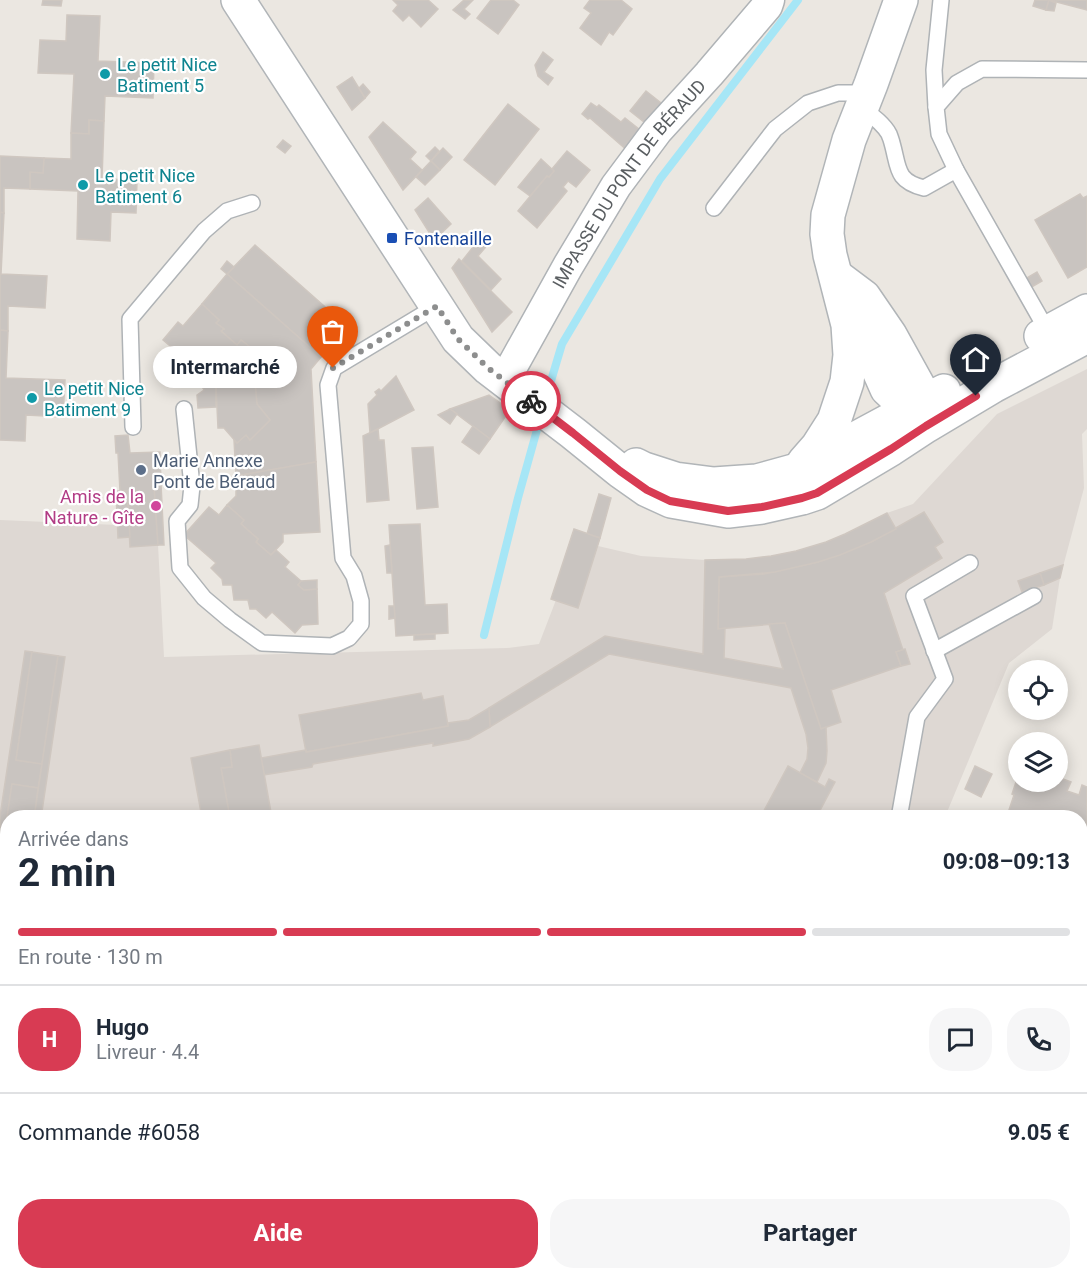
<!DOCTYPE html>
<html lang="fr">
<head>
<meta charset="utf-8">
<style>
	:root { --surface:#fff; --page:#f6f6f7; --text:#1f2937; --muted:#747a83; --line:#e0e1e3; --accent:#d83b53 }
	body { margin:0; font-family:Roboto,sans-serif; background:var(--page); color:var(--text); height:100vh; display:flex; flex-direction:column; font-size:22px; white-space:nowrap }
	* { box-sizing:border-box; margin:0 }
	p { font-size:20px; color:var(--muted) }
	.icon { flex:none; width:33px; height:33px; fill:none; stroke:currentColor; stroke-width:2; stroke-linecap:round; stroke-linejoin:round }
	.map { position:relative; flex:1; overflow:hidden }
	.side { position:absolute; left:0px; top:810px; width:1088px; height:470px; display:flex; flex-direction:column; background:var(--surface); border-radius:24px 24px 0 0; box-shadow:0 3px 15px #0003 }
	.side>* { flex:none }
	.fabs { position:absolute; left:1008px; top:660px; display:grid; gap:12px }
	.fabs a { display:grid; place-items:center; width:60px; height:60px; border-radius:50%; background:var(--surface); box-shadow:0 3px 15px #0003; font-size:30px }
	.pin { position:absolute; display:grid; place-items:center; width:51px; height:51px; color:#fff; margin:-62px -26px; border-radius:50% 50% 50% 0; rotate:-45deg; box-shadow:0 0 6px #0007 }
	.pin .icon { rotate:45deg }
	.courier { position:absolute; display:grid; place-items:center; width:60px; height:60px; margin:-30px; border:4px solid #d83b53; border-radius:50%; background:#fff; color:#222; box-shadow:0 2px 8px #0007 }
	.bubble { position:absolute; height:42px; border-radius:21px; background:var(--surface); box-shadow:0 3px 15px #0003; font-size:20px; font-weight:700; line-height:42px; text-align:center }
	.summary em { font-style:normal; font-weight:700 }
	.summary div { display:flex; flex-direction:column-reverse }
	.summary { display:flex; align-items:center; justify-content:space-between; height:102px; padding:0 18px }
	h1 { font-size:39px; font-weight:700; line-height:45px }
	.bar { display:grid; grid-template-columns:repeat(4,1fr); gap:9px 6px; align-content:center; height:72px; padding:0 18px }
	.bar i { height:8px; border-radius:4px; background:var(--line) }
	.bar .active { background:var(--accent) }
	.bar p { grid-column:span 4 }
	.line { display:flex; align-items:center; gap:15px; padding:0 18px; border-top:2px solid var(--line) }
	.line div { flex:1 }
	.round { display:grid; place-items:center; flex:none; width:63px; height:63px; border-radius:24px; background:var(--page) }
	.action { display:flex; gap:12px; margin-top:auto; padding:12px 18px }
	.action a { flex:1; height:69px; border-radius:24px; background:var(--accent); color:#fff; font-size:24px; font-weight:700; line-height:69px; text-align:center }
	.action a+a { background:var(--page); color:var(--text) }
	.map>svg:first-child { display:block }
</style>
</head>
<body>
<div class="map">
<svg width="1087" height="1279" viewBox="0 0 1087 1279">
	<rect width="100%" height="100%" fill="#ebe7e1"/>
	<polygon fill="#ded8d3" points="1087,369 1087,429 1082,434 1084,488 1060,578 1052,629 1009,663 945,817 8,818 8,1272 743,1272 755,1279 0,1279 0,520 118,525 118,537 130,537 131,547 158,545 164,657 507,648 539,644 556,600 587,533 599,494 611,498 598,546 641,556 705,560 746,559 771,556 796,551 826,542 845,534 887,513 913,504 997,414"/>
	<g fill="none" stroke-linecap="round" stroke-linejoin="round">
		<g stroke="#a6e6f6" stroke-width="8">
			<polyline points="545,401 562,344 660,179 798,0"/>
			<polyline points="484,635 518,498 540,419"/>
		</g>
	</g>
	<g fill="#c9c4c0" stroke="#cfc7c0" stroke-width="1.5">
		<polygon points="43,0 62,0 61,6 42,5"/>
		<polygon points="393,0 428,0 438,9 421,27 409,15 403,21 393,11 398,5"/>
		<polygon points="464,0 473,0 464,9 470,14 465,19 453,10"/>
		<polygon points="491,0 513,0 519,5 498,34 477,18"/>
		<polygon points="590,0 621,0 632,9 613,35 609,32 601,45 580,28 591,13 584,8"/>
		<polygon points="1035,0 1087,0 1087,10 1049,0 1046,10 1033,6"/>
		<polygon points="1049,0 1056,3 1054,11 1046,10"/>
		<polygon points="67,15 100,16 98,61 154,63 153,98 105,96 104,121 89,120 89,134 71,133 74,74 38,73 40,40 66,41"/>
		<polygon points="543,52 553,60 544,72 553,78 548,85 538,76 535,65"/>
		<polygon points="352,77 365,98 352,110 337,87"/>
		<polygon points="363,84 370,92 365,98 359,88"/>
		<polygon points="646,91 665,106 649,126 630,111"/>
		<polygon points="591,103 597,107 599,105 621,122 625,118 644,133 629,152 590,118 588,119 582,114"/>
		<polygon points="508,104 539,129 495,185 464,160"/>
		<polygon points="89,120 104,121 102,179 137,180 136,213 111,212 110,241 77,239 78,191 30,189 30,172 43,173 44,158 71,159 71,133 89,134"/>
		<polygon points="383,122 416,152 410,159 422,170 403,190 369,137"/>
		<polygon points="283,140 291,146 285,153 277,147"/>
		<polygon points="435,147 439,151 431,161 426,156"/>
		<polygon points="443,148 452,157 440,170 431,161"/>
		<polygon points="567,151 590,170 576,187 568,181 563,187 567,191 537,228 518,211 547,176 549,177 554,171 552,169"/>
		<polygon points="0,156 44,158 43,173 30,172 30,189 4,188 4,213 0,212"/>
		<polygon points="541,159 554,171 549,177 547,176 530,196 518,187"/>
		<polygon points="431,161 440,170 425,185 416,177"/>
		<polygon points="1080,194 1083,198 1087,196 1087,267 1068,278 1035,220"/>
		<polygon points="428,198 451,224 434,240 415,210"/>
		<polygon points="0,212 4,213 1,274 47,276 45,308 8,306 8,331 0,330"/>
		<polygon points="481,237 489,243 478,256 501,279 491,290 462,261"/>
		<polygon points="255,245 349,328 321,357 227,274"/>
		<polygon points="459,259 512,312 492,332 452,268"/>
		<polygon points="227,261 234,267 227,274 221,269"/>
		<polygon points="1037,272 1042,281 1030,288 1025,279"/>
		<polygon points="227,274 321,357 311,369 316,462 236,476 234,440 237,443 246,435 250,440 270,420 257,404 255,383 261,382 261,365 249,365 246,359 254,350 241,340 237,345 221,331 224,329 216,323 219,320 202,304"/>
		<polygon points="202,304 219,320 216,323 224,329 221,331 237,345 241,340 254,350 246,359 249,365 261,365 261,382 255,383 257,404 270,420 250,440 246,435 237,443 224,428 218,428 216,385 163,340 178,322 183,326"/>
		<polygon points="0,330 8,331 6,378 65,380 63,417 26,415 25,441 0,440"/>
		<polygon points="193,366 207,378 194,387 184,379"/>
		<polygon points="396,376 414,410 370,433 368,404 377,395 375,392 379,389 381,391"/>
		<polygon points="207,378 216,385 216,407 198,408 197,395 204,390 200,383"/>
		<polygon points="489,395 510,410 490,439 450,409"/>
		<polygon points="450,409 457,414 450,424 438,415"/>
		<polygon points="473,426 490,439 479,454 462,442"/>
		<polygon points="378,429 379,440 384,440 389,500 367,502 363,436"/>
		<polygon points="128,435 130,453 160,452 161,484 154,485 158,545 130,547 127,491 120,491 118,453 116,453 115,436"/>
		<polygon points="433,447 438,507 417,509 412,448"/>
		<polygon points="316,462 320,532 283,534 283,542 271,555 256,542 258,539 241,524 244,520 227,505 236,496 236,476"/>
		<polygon points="161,484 164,545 158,545 154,485"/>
		<polygon points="116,491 127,491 130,537 118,538"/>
		<polygon points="599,494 611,498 600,538 587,534"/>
		<polygon points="227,505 244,520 241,524 258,539 256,542 271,555 276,550 289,562 285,567 301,581 298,585 304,590 317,589 318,624 302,625 295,633 272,612 266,618 256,609 250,609 248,600 234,600 232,585 223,585 222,579 211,568 216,563 184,535 209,507 219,515"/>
		<polygon points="924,512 943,542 935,547 942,558 884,593 903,650 896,652 901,666 831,690 841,722 821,729 785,623 718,629 719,577 764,574 818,562 871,542"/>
		<polygon points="887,513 896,529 871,542 840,555 818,562 775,572 719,577 718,629 725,628 724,658 783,669 769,624 785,623 821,729 826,727 827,751 826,763 817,782 800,773 807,759 808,748 806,734 791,688 609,654 490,727 489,708 605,636 703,654 705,560 746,559 771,556 796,551 826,542 845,534"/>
		<polygon points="420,524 425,605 447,604 448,633 396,636 389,525"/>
		<polygon points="574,529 600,538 578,608 551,599"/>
		<polygon points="390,545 392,573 387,573 385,546"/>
		<polygon points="1063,565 1060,578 1044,585 1040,573"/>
		<polygon points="1040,573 1044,585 1022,592 1018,581"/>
		<polygon points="317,580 317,589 304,590 298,585 301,581"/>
		<polygon points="389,606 394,606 395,618 389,619"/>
		<polygon points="435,634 435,639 414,640 414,635"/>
		<polygon points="905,649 910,664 901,666 896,652"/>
		<polygon points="25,651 32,652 16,760 42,764 38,788 12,784 0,864 0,816"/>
		<polygon points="32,652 58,656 42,764 16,760"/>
		<polygon points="58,656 65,657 41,818 34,818"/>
		<polygon points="421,693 423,700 443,696 448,726 306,752 299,715"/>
		<polygon points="489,708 490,727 469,739 433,746 433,743 313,764 312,767 264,775 261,758 306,750 306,752 448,726 448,723 469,720"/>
		<polygon points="259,745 272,818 230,818 221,768 232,767 230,750"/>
		<polygon points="230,750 232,767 221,768 230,818 202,818 191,758"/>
		<polygon points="788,766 825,787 829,779 835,782 816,818 760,818"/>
		<polygon points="975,766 992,774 981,797 965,789"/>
		<polygon points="1018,776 1018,782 1058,782 1058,777 1071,782 1067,791 1079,795 1082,785 1087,787 1087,845 1080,843 1080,818 1021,818 1008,813 1014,795 1012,794"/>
		<polygon points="12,784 38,788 34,818 8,818 8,893 0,892 0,864"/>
		<polygon points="0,892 8,893 8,905 0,904"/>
		<polygon points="0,904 8,905 8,994 4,1015 0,1023"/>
		<polygon points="0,1030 2,1032 5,1032 8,1040 8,1072 0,1074"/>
		<polygon points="6,1124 8,1179 0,1181 0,1125"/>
		<polygon points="1080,1201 1087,1202 1087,1240 1080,1239"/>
		<polygon points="130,1272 132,1279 98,1279"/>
		<polygon points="192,1272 212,1272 214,1279 161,1279"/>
		<polygon points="642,1272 651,1272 668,1279 639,1279"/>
		<rect x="962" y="1272" width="36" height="7"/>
	</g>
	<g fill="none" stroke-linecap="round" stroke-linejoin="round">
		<defs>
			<g id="service">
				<polyline points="936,107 934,70 941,0"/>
				<path d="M862 108C871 115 883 123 889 134 889 134 892 142 892 143 899 167 895 181 924 188L956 170"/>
				<polyline points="714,208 775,129 808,103 838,93 868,93"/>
				<polyline points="1048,332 956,170 939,134 936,107 957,83 982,69 1087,70"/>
				<polyline points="184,409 192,486 190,505 177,521 180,568 204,598 230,620 262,643 332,646 349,638 361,624 361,601 354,576 343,558 328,385 334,368 437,306"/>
				<polyline points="133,427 130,319 204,231 227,211 252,203"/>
				<polyline points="934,651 1034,596"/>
				<polyline points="899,818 917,717 945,679 914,596 970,563"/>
			</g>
			<g id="minor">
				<path id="s1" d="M504 381 568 266 616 186 657 131 709 74 767 6 769 0"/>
				<polyline points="1080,1264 1087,1265"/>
				<polyline points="1032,1279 1033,1272"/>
			</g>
			<g id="secondary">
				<polyline points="238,0 458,339 488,368 573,433 620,471 647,490 671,501 728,511 762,507 802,498 817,493 891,449 926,426 993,386 1087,336"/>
				<polyline points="836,276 864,297 890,335 926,400 926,422"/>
				<polyline points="854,315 887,389 924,424"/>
				<polyline points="1041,336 1087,311"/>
				<polyline points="804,462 818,446 834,421 847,382 850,355 848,325 830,255 827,234 828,215 849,140 871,84 901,0"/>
				<polyline points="636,465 644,469 675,479 714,484 757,481 797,470 944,391"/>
				<polyline points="1080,989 1087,986"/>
				<polyline points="808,1279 811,1272"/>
			</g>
		</defs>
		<use href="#service" stroke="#afb3b6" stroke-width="18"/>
		<use href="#minor" stroke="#afb3b6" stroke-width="33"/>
		<use href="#secondary" stroke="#b1b5b8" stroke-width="36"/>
		<use href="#service" stroke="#fff" stroke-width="15"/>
		<use href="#minor" stroke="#fff" stroke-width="30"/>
		<use href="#secondary" stroke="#fff" stroke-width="33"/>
	</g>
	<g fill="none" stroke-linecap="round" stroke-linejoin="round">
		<polyline stroke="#8d8e8e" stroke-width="6" stroke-dasharray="0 10.8" points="333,368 437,306 458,339 488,368 531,401"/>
		<polyline stroke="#d83b53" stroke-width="8" points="531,401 573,433 620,471 647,490 670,501 728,511 762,507 802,498 817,493 891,449 926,426 976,396"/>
	</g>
	<g fill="#0f9aa8" stroke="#fff" stroke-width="2">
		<circle cx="105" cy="74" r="6"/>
		<circle cx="83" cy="185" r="6"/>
		<circle cx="32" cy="398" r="6"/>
	</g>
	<rect fill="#1a4fb4" stroke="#fff" stroke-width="2" x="386" y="232" width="12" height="12" rx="3"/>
	<circle fill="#5c6f8a" stroke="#fff" stroke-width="2" cx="141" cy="470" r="6"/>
	<circle fill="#d1479c" stroke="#fff" stroke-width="2" cx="156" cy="506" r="6"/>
	<g text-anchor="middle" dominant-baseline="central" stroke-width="4.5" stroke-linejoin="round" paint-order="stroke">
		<g font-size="18" fill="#0d838f" stroke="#fff" text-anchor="start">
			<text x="117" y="64">Le petit Nice<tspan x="117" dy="21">Batiment 5</tspan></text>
			<text x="95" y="175">Le petit Nice<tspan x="95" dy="21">Batiment 6</tspan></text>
			<text x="44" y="388">Le petit Nice<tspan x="44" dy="21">Batiment 9</tspan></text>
		</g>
		<g font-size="18" fill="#5a5e61" stroke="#fff">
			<text stroke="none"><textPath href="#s1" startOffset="234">IMPASSE DU PONT DE BÉRAUD</textPath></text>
		</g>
		<g font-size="18" fill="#164399" stroke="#fff" text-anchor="start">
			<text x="404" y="238">Fontenaille</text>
		</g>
		<g font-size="18" fill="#4e5e75" stroke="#fff" text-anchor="start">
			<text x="153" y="460">Marie Annexe<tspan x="153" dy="21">Pont de Béraud</tspan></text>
		</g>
		<g font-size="18" fill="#b23c85" stroke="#fff" text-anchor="end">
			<text x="144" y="496">Amis de la<tspan x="144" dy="21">Nature - Gîte</tspan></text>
		</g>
	</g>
</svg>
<div class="fabs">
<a><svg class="icon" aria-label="locate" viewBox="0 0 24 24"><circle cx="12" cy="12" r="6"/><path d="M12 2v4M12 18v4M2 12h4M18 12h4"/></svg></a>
<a><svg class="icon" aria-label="layers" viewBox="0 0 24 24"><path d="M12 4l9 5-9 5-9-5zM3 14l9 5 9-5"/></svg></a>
</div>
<div class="pin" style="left:333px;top:368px;background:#ea580c"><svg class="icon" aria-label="bag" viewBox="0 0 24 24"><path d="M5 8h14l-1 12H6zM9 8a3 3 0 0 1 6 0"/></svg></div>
<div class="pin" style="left:976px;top:396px;background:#1f2937"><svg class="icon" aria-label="home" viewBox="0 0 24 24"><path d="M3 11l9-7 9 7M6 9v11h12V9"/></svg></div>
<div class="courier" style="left:531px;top:401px"><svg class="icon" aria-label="bike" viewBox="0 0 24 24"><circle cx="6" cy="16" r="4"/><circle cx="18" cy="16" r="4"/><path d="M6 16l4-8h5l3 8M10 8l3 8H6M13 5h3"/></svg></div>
<div class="bubble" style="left:153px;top:346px;width:144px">Intermarché</div>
<section class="side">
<div class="summary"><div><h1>2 min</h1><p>Arrivée dans</p></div><em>09:08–09:13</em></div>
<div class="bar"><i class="active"></i><i class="active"></i><i class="active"></i><i></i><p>En route · 130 m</p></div>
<div class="line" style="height:108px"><b class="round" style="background:var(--accent);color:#fff">H</b><div><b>Hugo</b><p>Livreur · 4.4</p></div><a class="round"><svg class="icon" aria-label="chat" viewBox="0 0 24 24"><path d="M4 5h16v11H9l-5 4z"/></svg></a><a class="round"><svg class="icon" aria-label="phone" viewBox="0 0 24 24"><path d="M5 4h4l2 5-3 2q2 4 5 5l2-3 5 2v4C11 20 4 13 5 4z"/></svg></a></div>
<div class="line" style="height:78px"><div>Commande #6058</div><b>9.05 €</b></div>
<div class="action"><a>Aide</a><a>Partager</a></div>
</section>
</div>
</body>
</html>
